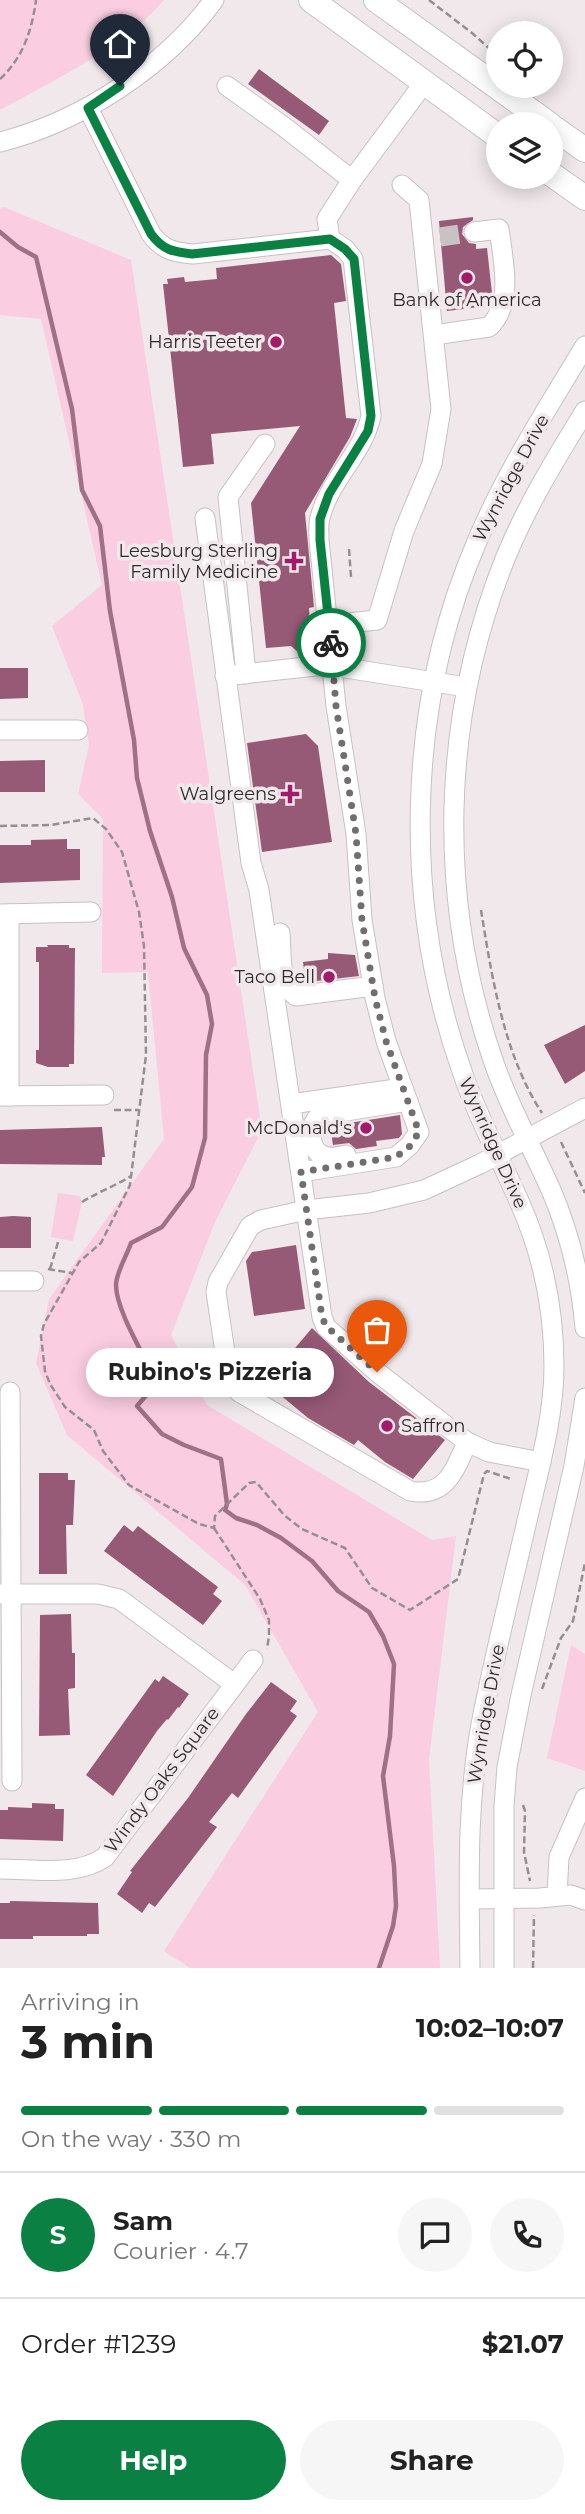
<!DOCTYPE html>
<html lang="en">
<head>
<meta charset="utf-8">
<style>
	:root { --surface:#fff; --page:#f6f6f6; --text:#222; --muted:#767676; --line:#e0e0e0; --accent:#0b8043 }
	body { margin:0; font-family:Montserrat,sans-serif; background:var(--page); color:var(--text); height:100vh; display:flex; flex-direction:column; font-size:26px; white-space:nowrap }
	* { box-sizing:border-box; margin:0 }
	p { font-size:23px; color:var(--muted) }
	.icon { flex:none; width:38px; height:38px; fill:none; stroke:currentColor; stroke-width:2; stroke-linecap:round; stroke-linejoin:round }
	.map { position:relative; height:1968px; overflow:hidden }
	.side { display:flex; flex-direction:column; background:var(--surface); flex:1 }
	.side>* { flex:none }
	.buttons { position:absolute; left:486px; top:21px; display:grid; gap:14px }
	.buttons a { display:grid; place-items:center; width:77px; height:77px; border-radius:50%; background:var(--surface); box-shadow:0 4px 18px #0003; font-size:35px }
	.pin { position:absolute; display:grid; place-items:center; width:60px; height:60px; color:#fff; margin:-72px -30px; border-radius:50% 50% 50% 0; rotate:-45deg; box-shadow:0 0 7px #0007 }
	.pin .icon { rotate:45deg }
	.courier { position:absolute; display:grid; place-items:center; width:70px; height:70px; margin:-35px; border:5px solid #0b8043; border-radius:50%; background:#fff; color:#222; box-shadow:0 2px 9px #0007 }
	.bubble { position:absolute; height:49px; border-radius:24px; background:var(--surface); box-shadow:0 4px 18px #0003; font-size:23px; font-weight:700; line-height:49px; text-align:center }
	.headline em { font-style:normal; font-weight:700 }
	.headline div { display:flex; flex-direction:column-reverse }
	.headline { display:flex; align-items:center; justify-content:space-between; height:119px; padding:0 21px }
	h1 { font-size:46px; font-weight:700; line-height:52px }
	.bar { display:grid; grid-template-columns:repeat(4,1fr); gap:10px 7px; align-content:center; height:84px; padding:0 21px }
	.bar i { height:9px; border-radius:5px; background:var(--line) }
	.bar .active { background:var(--accent) }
	.bar p { grid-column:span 4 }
	.line { display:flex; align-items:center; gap:18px; padding:0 21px; border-top:2px solid var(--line) }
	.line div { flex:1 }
	.round { display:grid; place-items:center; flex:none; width:74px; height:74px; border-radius:37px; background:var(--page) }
	.action { display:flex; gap:14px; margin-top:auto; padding:14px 21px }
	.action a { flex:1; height:80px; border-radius:42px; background:var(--accent); color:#fff; font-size:28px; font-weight:700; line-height:80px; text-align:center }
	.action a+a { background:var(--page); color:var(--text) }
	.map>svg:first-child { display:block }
</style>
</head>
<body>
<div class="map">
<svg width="585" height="1968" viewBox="0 0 585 1968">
	<rect width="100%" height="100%" fill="#f0e8eb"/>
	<g fill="#facde1">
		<path d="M0 0H164C121 49 56 79 0 110Z"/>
		<polygon points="4,207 131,260 262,1130 215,1222 171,1335 207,1405 432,1540 456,1536 429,1759 440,1968 190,1968 164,1951 318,1712 245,1585 67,1435 36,1363 49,1299 164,1139 148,972 102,973 103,819 78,794 89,745 83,705 52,626 102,585 41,319 0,315 0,209"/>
		<polygon points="58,1193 80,1196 82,1202 73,1241 51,1237"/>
		<polygon points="571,1645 585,1654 585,1771 547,1758"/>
	</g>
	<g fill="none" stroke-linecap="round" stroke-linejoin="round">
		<path stroke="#9f7086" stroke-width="4.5" d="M0 232 18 247 36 257 72 409 82 490 100 526 110 611 134 740 137 778 150 831 172 897 184 948 207 995 212 1024 206 1055 205 1138 192 1187 162 1227 131 1243C127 1255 116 1273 116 1285 116 1311 146 1358 157 1383L137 1406 162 1434 184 1445 221 1459 227 1504 225 1510 236 1518 257 1525 281 1538 312 1561 338 1591 369 1612 383 1636 394 1664 390 1736 383 1776 394 1866 396 1906 393 1926 379 1968"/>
	</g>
	<g fill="#965976">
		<polygon points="259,69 329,121 319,135 248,84"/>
		<polygon points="473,217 473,220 463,227 462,234 469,243 476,244 476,249 487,248 492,293 490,302 478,305 479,307 447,311 439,221"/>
		<polygon points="331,255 341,264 346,301 334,303 346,418 357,419 350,437 305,513 314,607 309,608 310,625 316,630 317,645 312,652 299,653 291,646 266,648 251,503 300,426 211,434 214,464 183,467 163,284 168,284 167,279 184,277 185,282 217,279 216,268"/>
		<polygon points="0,668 28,668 28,698 0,699"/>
		<polygon points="306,734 318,746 332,842 262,852 247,743"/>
		<polygon points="45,760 45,792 0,792 0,761"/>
		<polygon points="67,839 67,849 80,849 80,880 0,883 0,845 31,845 31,840"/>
		<polygon points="47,945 69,945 69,948 75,948 74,1064 69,1064 69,1067 48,1067 36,1063 36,1050 39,1050 39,962 36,962 36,947 48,947"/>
		<polygon points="328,953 355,955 359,976 300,983 298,971 304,970 303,962 328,959"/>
		<polygon points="585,1025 585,1071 565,1084 544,1045"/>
		<polygon points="400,1115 402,1134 399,1138 376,1141 377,1146 356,1149 349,1143 333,1145 330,1126"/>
		<polygon points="102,1127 105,1157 102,1157 102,1165 0,1164 0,1130"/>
		<polygon points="13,1216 31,1217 31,1248 0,1248 0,1217"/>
		<polygon points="296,1245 305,1309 254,1316 246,1261 252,1252"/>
		<polygon points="312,1328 369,1382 445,1440 413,1479 385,1462 358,1440 354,1445 308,1418 261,1379 274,1363 279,1367"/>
		<polygon points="39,1473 68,1473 68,1480 75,1480 73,1525 66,1525 67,1574 39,1574"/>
		<polygon points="124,1525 133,1532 138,1526 218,1587 213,1594 222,1601 203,1625 104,1551"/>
		<polygon points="71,1614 72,1653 75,1653 75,1688 68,1689 70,1735 39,1736 40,1615"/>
		<polygon points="163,1676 189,1694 179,1708 178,1707 168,1720 167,1719 157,1731 113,1796 86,1775 155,1679 159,1682"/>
		<polygon points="271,1682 297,1701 290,1711 297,1716 238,1798 232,1793 209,1822 217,1827 180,1875 155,1907 149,1903 142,1913 117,1894 132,1872 130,1871 188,1798 246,1714"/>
		<polygon points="32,1803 55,1804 55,1809 64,1809 63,1841 0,1839 0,1810 8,1810 8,1807 32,1808"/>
		<polygon points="10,1901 98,1903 99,1934 87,1934 87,1936 33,1936 33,1939 0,1939 0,1903 10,1903"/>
	</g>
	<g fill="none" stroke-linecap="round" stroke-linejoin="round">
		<polyline stroke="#c9c2c5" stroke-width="19" stroke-dasharray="19 10" stroke-linecap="butt" points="440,237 474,232"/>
		<defs>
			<g id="minor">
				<polyline points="227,86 283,126 352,180"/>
				<path d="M88 108 151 234C163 250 173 252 193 254L330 239"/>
				<path d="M0 142C80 122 165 67 214 0"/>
				<path d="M434 335 489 327C514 304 503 259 499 229L474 232"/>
				<path d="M585 411C556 458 526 507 505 559 441 719 437 898 493 1060 508 1105 532 1147 551 1190 570 1234 581 1281 585 1328"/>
				<polyline points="205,518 251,863 259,890 322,1317 326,1327 377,1372 467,1442 489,1452 541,1462"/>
				<polyline points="329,625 377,620 404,531 432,464 441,409 419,200 402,185"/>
				<polyline points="246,674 228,497 265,444"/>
				<polyline points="225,676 315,666 333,666 466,687"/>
				<polyline points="0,730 78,730"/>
				<polyline points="0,914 91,912"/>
				<path d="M280 933C282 953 278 983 296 996L373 986"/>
				<path d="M403 1088 386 1041 375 998 362 920 356 834 336 706 319 540C319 533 318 525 320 518 329 480 363 454 371 416L353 259 345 249 330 239 327 219 352 180 424 83"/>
				<polyline points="0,1096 104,1095"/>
				<polyline points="9,1096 9,914"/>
				<polyline points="291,1104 403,1088 419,1132 410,1145 396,1157 301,1172"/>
				<path d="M346 1155C338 1157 330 1159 322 1155 307 1148 309 1122 321 1115L408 1101"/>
				<polyline points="0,1281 34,1281"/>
				<polyline points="10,1392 12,1781"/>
				<path d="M467 1442C455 1471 445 1498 410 1491L239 1392 229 1379 216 1292 218 1282 250 1226 261 1220 306 1210 369 1203 424 1190 480 1164 585 1108"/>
				<polyline points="1,1594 98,1594 119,1599 234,1684"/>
				<path d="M0 1869C34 1869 77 1877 105 1857L253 1660"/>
				<polyline points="557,1896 559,1857 585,1798"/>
				<polyline points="470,1899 540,1898 571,1895 585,1900"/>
				<path d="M470 1968C469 1883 466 1798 483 1714 497 1645 514 1577 530 1508 541 1461 554 1414 554 1366 554 1310 542 1252 519 1201 501 1160 479 1120 464 1077 402 906 405 707 478 539 507 471 547 409 585 346"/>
				<polyline points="504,1968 504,1806 507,1767 521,1695 574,1466 585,1398"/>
			</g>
			<g id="major">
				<polyline points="311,0 499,137"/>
				<polyline points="376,0 549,124"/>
				<polyline points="551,126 585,150"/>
				<polyline points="551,174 585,198"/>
			</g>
		</defs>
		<use href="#minor" stroke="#c8c0c3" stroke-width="21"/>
		<use href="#major" stroke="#c8c0c3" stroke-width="26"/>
		<g stroke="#958f91" stroke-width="2.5" stroke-dasharray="7 3.5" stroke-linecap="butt">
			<polyline points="429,0 472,33 499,57"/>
			<path d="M0 79C23 58 32 30 36 0"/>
			<polyline points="349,549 351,577"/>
			<polyline points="0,826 51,825 93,818 106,829 122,852 139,912 144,946 146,1055 130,1185 101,1243 79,1262 44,1324 41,1336 45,1371 50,1384 65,1407 94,1430 103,1451 129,1485 199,1524 214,1528 215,1516 249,1483 256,1482 285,1516 302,1529 345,1548 372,1588 410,1610 458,1579 484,1474 487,1471 511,1479"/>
			<path d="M481 910C492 978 504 1055 542 1113"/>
			<polyline points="114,1110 139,1110"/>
			<polyline points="561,1142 585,1193"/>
			<path d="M82 1202C98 1192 115 1186 131 1176"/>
			<polyline points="48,1269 72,1273"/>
			<polyline points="50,1269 59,1239"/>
			<polyline points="214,1528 260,1599 269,1620 269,1636 267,1649"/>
			<polyline points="542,1689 561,1638 573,1621 585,1563"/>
			<polyline points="523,1805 525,1811 524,1852 530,1881"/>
			<polyline points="533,1968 534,1915"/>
		</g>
		<use href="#minor" stroke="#fff" stroke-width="19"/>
		<use href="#major" stroke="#fff" stroke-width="24"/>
	</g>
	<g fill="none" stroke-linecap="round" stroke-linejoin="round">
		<polyline stroke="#726d6f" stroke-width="7" stroke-dasharray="0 12.6" points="331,643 336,706 356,834 362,920 375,998 386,1041 419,1132 410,1146 396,1157 301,1172 322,1317 326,1326 377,1372"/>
		<path stroke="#0b8043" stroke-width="9" d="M120 86 88 108 151 234C163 250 173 252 192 254L330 239 345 249 354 259 371 416 368 431 329 494 320 519V540L331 643"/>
	</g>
	<g fill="#a01b6a" stroke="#f0e8eb" stroke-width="2.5">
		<circle cx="467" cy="278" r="7"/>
		<circle cx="276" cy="342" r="7"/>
		<path d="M290.5 550.5h7v7h7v7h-7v7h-7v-7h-7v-7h7z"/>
		<path d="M286.5 783.5h7v7h7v7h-7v7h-7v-7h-7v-7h7z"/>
		<circle cx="329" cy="977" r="7"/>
		<circle cx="366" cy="1128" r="7"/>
		<circle cx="387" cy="1426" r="7"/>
	</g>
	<g text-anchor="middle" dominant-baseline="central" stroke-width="7" stroke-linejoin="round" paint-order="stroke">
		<g font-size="18" fill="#2e2b2c" stroke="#f0e8eb" text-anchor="end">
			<text x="467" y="300" text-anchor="middle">Bank of America</text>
			<text x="262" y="342">Harris Teeter</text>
			<text x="278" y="551">Leesburg Sterling<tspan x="278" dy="21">Family Medicine</tspan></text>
			<text x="276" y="794">Walgreens</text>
			<text x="315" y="977">Taco Bell</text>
			<text x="352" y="1128">McDonald's</text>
			<text x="401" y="1426" text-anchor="start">Saffron</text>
		</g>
		<g font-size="18" fill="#2e2b2c" stroke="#f0e8eb">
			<text transform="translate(511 478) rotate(-62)">Wynridge Drive</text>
			<text transform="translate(493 1143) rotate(66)">Wynridge Drive</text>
			<text transform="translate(486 1714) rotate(-80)">Wynridge Drive</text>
			<text transform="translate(162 1780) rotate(-53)">Windy Oaks Square</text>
		</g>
	</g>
</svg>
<div class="buttons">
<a><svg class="icon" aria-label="locate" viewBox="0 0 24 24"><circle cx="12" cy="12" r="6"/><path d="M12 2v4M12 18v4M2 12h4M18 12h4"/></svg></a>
<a><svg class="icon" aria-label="layers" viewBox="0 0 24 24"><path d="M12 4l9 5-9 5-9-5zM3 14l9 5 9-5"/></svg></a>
</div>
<div class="pin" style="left:377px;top:1372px;background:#ea580c"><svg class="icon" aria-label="bag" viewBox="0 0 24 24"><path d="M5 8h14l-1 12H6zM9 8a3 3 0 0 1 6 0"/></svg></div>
<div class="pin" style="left:120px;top:86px;background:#1f2937"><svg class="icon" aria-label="home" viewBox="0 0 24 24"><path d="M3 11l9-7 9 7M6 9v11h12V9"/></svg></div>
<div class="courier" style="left:331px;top:643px"><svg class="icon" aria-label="bike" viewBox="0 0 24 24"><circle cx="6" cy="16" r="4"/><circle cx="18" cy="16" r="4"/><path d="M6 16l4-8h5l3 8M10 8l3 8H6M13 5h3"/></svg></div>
<div class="bubble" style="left:86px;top:1348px;width:248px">Rubino's Pizzeria</div>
</div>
<section class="side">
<div class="headline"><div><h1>3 min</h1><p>Arriving in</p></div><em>10:02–10:07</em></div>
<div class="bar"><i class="active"></i><i class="active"></i><i class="active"></i><i></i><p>On the way · 330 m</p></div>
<div class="line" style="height:126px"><b class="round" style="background:var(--accent);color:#fff">S</b><div><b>Sam</b><p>Courier · 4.7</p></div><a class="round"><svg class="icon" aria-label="chat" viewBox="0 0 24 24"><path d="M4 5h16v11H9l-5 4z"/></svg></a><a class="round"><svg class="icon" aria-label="phone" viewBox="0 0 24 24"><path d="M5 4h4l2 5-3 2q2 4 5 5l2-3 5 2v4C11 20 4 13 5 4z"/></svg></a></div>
<div class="line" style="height:91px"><div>Order #1239</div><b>$21.07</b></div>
<div class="action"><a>Help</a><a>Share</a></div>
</section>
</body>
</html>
